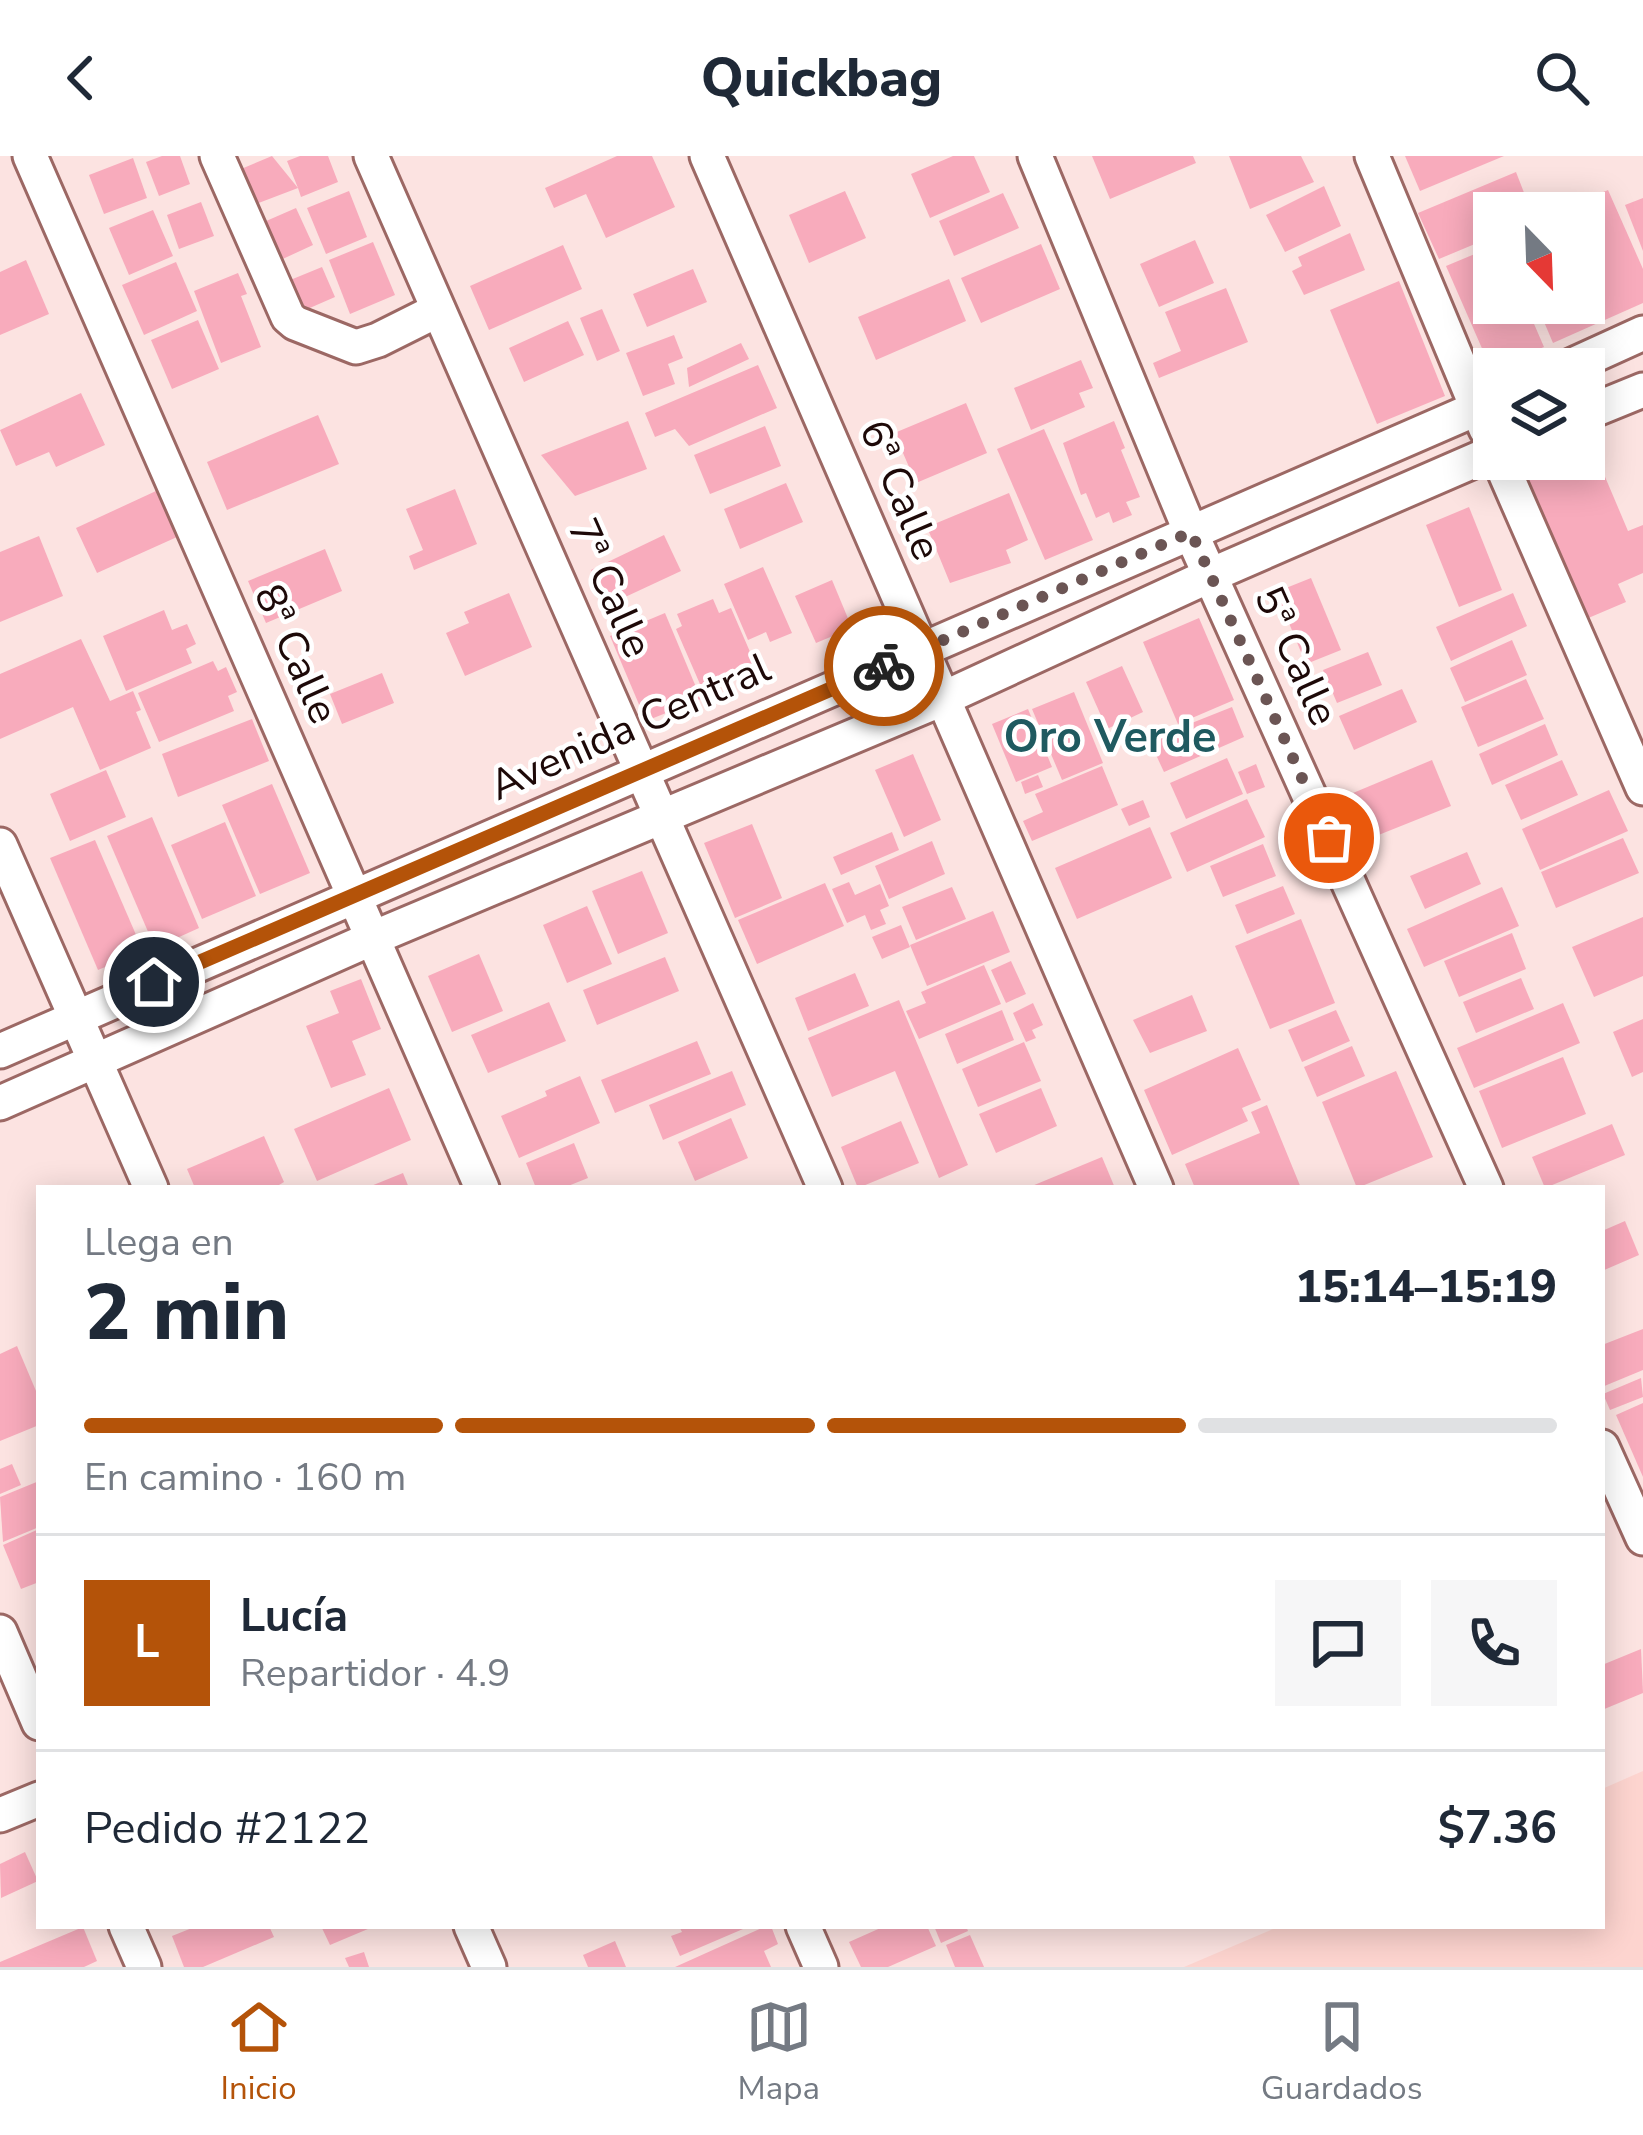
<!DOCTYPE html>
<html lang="es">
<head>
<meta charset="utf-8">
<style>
	:root { --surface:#fff; --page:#f6f6f7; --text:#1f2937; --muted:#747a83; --line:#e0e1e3; --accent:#b45309 }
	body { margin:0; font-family:"Nunito Sans",sans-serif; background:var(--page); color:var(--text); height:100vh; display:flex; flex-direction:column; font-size:45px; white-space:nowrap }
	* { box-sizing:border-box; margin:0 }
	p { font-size:39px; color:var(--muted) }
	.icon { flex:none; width:66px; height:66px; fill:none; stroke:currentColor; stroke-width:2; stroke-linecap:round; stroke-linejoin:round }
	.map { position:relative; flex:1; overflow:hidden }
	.side { position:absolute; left:36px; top:1029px; width:1569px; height:744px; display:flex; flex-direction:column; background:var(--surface); border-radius:0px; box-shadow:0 6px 30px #0003 }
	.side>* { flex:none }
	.needle { width:78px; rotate:157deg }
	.controls { position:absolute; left:1473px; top:36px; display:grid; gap:24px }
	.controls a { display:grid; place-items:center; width:132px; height:132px; border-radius:0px; background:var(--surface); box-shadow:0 6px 30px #0003; font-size:60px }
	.pin { position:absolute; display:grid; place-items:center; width:102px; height:102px; color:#fff; margin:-51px; border:6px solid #fff; border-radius:50%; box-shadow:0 3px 12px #0007 }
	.courier { position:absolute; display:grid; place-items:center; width:120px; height:120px; margin:-60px; border:9px solid #b45309; border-radius:50%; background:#fff; color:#222; box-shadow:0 3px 15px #0007 }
	.summary em { font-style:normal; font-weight:800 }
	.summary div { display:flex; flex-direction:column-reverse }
	.summary { display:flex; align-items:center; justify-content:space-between; height:204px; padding:0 48px }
	h1 { font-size:78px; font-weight:800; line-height:90px }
	.bar { display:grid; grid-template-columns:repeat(4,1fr); gap:18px 12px; align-content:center; height:144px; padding:0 48px }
	.bar i { height:15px; border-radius:9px; background:var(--line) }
	.bar .current { background:var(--accent) }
	.bar p { grid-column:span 4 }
	.line { display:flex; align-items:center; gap:30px; padding:0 48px; border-top:3px solid var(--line) }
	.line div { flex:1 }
	.round { display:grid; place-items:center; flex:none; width:126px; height:126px; border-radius:0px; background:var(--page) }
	header { display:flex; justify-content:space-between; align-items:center; height:156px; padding:0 48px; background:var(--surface); font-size:54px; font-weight:800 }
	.dock { display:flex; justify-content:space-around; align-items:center; height:168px; border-top:3px solid var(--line); background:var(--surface); font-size:33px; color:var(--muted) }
	.dock a { display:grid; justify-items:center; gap:6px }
	.dock .current { color:var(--accent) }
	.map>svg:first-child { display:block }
</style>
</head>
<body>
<header><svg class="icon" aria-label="back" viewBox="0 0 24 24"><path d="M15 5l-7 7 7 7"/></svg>Quickbag<svg class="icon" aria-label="search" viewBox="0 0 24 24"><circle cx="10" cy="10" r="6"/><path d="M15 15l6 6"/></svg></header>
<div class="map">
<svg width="1643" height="1811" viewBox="0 0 1643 1811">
	<rect width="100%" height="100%" fill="#fce3e1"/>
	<polygon fill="#fdd4cf" points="1643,1615 1643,1811 1184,1811 1280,1770 1602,1770 1602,1633"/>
	<g fill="#f8abbc">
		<polygon points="162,0 180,0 190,28 159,40 146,6"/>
		<polygon points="272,0 298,32 287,5 300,0 328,0 338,26 301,41 298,32 248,51 234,16"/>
		<polygon points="617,0 652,0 675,51 606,82 586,38 554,52 545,32"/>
		<polygon points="953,0 974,0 990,36 930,62 911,18"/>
		<polygon points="1092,0 1193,0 1196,7 1110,43"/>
		<polygon points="1229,0 1301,0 1314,26 1250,53"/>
		<polygon points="1405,0 1504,0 1420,35"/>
		<polygon points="133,2 147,42 104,58 89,19"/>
		<polygon points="1516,16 1532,57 1494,57 1494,80 1439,103 1418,57"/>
		<polygon points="1324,30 1341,70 1285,96 1266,59"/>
		<polygon points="1608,34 1643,113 1643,147 1553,187 1536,147 1584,147 1584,57 1555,57"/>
		<polygon points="349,35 367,81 326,98 307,52"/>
		<polygon points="845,35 866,82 809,107 789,59"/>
		<polygon points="1003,37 1019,72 954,100 939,65"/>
		<polygon points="1643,42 1643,95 1625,49"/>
		<polygon points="201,46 214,80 179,93 167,59"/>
		<polygon points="296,52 313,89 274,107 257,69"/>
		<polygon points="153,54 173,100 129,119 109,72"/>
		<polygon points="1350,77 1365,114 1304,139 1292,115 1302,110 1298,101"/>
		<polygon points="1195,84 1214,127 1159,151 1140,108"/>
		<polygon points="373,86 395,139 350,158 329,104"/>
		<polygon points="1041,88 1060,133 981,167 961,122"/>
		<polygon points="563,89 582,133 489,174 470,130"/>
		<polygon points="1494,90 1494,147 1525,147 1544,191 1491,213 1446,110"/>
		<polygon points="26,104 49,158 0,179 0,116"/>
		<polygon points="176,106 197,155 144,179 122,129"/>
		<polygon points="322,111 335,141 296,158 283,127"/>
		<polygon points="693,113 707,146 647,171 633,138"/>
		<polygon points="238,117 247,138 241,140 261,191 221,207 194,135"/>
		<polygon points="949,123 966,165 876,204 858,161"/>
		<polygon points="1399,125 1445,240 1377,268 1330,154"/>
		<polygon points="1226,132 1248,186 1159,222 1153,207 1181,195 1165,156"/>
		<polygon points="602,153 620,195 597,205 580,162"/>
		<polygon points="198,164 219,213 172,233 151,184"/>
		<polygon points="568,165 584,199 524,226 509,192"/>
		<polygon points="674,179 683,202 668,208 675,228 643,240 626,197"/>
		<polygon points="741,187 749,203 689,231 687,212"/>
		<polygon points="1081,204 1093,232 1079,237 1085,251 1031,274 1014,232"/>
		<polygon points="758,209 777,252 689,290 675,273 655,281 645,257"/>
		<polygon points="81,237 105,289 56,311 49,296 16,310 0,274"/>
		<polygon points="966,247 987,297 916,327 903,297 888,303 880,283"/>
		<polygon points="318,259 339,308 227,354 207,306"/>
		<polygon points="628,265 647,313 575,340 541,299"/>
		<polygon points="1114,265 1125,292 1121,294 1140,341 1126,346 1132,359 1113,367 1109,356 1096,362 1086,337 1081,339 1063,287"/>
		<polygon points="765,270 781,310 710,338 694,299"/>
		<polygon points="1044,273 1093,384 1045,404 997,293"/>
		<polygon points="1592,290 1628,375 1643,369 1643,417 1618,428 1626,446 1586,463 1524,319 1561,303 1584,303 1584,293"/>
		<polygon points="786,327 803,366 740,393 724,353"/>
		<polygon points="455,333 477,388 414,414 409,400 423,394 406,353"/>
		<polygon points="156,335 177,381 97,417 76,372"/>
		<polygon points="1009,337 1028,384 1006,394 1011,407 950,427 927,371"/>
		<polygon points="1469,351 1502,434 1459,451 1426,369"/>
		<polygon points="664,379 681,415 608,449 591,414"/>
		<polygon points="39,380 63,440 0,466 0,396"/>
		<polygon points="325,393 342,435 266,467 248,425"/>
		<polygon points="763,411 792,477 770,486 766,476 748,484 724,428"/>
		<polygon points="1311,422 1341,494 1306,508 1276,436"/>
		<polygon points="832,424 852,472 816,487 795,440"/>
		<polygon points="509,437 532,491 465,520 446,477 469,467 464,456"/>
		<polygon points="1513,437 1527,470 1451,505 1436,471"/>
		<polygon points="713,443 719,457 731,452 757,512 703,535 676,473 682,470 677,458"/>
		<polygon points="164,454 172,474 187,468 196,488 186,493 192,507 126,535 103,480"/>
		<polygon points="665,457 701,543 646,565 610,480"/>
		<polygon points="1199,462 1234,544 1178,568 1143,486"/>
		<polygon points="81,483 110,545 133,535 141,554 136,556 151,592 100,614 73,551 0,583 0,518"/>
		<polygon points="1512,484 1527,519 1465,546 1450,512"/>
		<polygon points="1368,496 1382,529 1337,547 1323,514"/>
		<polygon points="213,505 218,515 226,511 237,536 228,540 234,555 159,586 138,537"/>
		<polygon points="1122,510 1143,556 1107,573 1086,526"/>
		<polygon points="382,517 394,547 342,568 330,538"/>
		<polygon points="1526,523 1544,563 1478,591 1461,551"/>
		<polygon points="1402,533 1417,566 1354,594 1339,560"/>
		<polygon points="1074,536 1103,607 1062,624 1032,553"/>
		<polygon points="1232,551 1244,581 1164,616 1149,584"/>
		<polygon points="1028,553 1052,611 1016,626 992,568"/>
		<polygon points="252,563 269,605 178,641 162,598"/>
		<polygon points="1545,568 1558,599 1492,629 1479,598"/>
		<polygon points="913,598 941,664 904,681 875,614"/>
		<polygon points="1227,602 1243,638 1186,663 1170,627"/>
		<polygon points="1432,604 1451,650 1371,682 1353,637"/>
		<polygon points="1562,604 1578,639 1521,664 1505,629"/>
		<polygon points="1256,608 1265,631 1247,638 1238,616"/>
		<polygon points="1102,610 1118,649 1032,685 1023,665 1043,656 1035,638"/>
		<polygon points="106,614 126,661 70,685 50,638"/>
		<polygon points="1038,619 1043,631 1025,638 1021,626"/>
		<polygon points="272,628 310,717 260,738 222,649"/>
		<polygon points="1609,634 1628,675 1540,714 1522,673"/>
		<polygon points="1247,643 1265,681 1187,716 1170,677"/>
		<polygon points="1143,644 1150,661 1129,670 1121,653"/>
		<polygon points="152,661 199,772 155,792 107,680"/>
		<polygon points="225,666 256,740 202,763 171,689"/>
		<polygon points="752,668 782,742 735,762 704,687"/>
		<polygon points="1150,671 1172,722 1077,763 1055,712"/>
		<polygon points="892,676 899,694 841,719 833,701"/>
		<polygon points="1623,682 1639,717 1556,752 1541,716"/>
		<polygon points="95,684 143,795 98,814 50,702"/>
		<polygon points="932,685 945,718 889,743 875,710"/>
		<polygon points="1263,688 1276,720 1223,741 1210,710"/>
		<polygon points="1467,696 1481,728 1425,753 1410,720"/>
		<polygon points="642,715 668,777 618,798 592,735"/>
		<polygon points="849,726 855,739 880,728 889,750 880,754 886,768 871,774 865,759 847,767 832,733"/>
		<polygon points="825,727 844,770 757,808 738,764"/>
		<polygon points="1283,730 1295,758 1247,778 1235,749"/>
		<polygon points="952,731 966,763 916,784 902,751"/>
		<polygon points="1502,731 1519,770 1424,811 1407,773"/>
		<polygon points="587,750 612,808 567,827 543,769"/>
		<polygon points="993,755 1010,796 927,830 910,789"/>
		<polygon points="1643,761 1643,820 1594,841 1572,791"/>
		<polygon points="1301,763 1335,847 1270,873 1235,790"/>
		<polygon points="901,769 910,791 882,803 872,781"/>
		<polygon points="1512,777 1526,813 1459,841 1444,805"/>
		<polygon points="479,798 503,855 452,876 428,820"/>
		<polygon points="665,801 679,835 597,869 583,834"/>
		<polygon points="1011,805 1026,838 1006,847 991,814"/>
		<polygon points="984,809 1001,848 919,883 906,855 926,847 921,836"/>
		<polygon points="855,817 869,850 808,875 795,842"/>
		<polygon points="1521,822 1534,853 1476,877 1463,846"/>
		<polygon points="361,823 381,873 352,885 366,919 331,932 306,870 339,857 330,835"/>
		<polygon points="1192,839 1207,875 1150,897 1133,864"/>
		<polygon points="899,844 968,1009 939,1022 895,915 832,941 808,882"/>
		<polygon points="549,846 566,885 488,917 471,879"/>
		<polygon points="1033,847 1043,869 1032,874 1036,882 1026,886 1013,857"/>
		<polygon points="1563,847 1580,887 1474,932 1457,892"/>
		<polygon points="1002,854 1014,884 957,908 945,878"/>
		<polygon points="1336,854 1350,885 1302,906 1288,874"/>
		<polygon points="1643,863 1643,916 1632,921 1613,876"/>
		<polygon points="697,885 711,918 615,957 601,924"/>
		<polygon points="1024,886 1041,925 978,951 962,913"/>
		<polygon points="1352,890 1365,920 1317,941 1304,911"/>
		<polygon points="1238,892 1261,944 1242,952 1248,965 1172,999 1144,934"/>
		<polygon points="1563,901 1586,958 1502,992 1479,935"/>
		<polygon points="732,915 746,949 663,984 649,949"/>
		<polygon points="1396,915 1433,1001 1357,1032 1322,946"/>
		<polygon points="580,920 600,967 519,1002 501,960 547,940 545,935"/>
		<polygon points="389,932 411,984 317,1025 294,973"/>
		<polygon points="1041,932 1057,970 996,997 979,958"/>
		<polygon points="1267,949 1301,1032 1195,1032 1185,1008 1260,977 1251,956"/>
		<polygon points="731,962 748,1002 695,1025 678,986"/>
		<polygon points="901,965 919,1007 858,1032 841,991"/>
		<polygon points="1612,968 1625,999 1545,1032 1532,1001"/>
		<polygon points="264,980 284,1026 274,1032 195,1032 187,1013"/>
		<polygon points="574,987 588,1022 563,1032 536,1032 526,1007"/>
		<polygon points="1102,1001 1115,1032 1027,1032"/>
		<polygon points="403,1017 409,1032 366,1032"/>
		<polygon points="1625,1065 1639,1099 1602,1115 1602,1075"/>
		<polygon points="1643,1173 1643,1214 1602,1231 1602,1189"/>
		<polygon points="17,1190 39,1242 39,1269 0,1285 0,1198"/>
		<polygon points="1641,1222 1643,1241 1610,1254 1603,1238"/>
		<polygon points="1643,1247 1643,1321 1616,1259"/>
		<polygon points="12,1308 21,1329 0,1338 0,1313"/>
		<polygon points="39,1325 39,1371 3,1386 0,1341"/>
		<polygon points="39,1373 39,1426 21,1433 3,1389"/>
		<polygon points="1641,1493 1643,1537 1602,1554 1602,1509"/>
		<polygon points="25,1696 38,1725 1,1742 0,1708"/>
		<polygon points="197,1770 269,1770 274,1781 203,1811 184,1811 172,1780"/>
		<polygon points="321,1770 375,1770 330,1789"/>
		<polygon points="679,1770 750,1770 680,1800 671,1780 682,1776"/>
		<polygon points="766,1770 771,1770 778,1788 764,1795 771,1811 675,1811"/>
		<polygon points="885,1770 927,1770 936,1790 888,1811 861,1811 849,1786"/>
		<polygon points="934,1770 966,1770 968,1775 941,1787"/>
		<polygon points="83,1771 97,1805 84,1811 0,1811 0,1806"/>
		<polygon points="970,1779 984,1811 955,1811 946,1789"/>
		<polygon points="615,1785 626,1811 588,1811 583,1799"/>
		<polygon points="364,1796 369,1811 349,1811 345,1802"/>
	</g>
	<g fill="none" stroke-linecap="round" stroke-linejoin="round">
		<defs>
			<g id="minor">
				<polyline points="30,0 482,1032"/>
				<polyline points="217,0 288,161 295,167 356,191 378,184 438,154"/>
				<polyline points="371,0 825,1032"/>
				<polyline points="707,0 1156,1032"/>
				<polyline points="1035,0 1191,377 1486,1032"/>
				<polyline points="1372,0 1486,273"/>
				<polyline points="1564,213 1643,177"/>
				<polyline points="1584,258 1643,234"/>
				<polyline points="1499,303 1643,632"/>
				<polyline points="0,689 151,1032"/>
				<polyline points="0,895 1494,245"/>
				<polyline points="0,947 373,782 942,543 1211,419 1494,296"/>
				<polyline points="1602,1291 1643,1382"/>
				<polyline points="0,1476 39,1567"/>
				<polyline points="0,1659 39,1643"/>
				<polyline points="126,1770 144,1811"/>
				<polyline points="471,1770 489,1811"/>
				<polyline points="803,1770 821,1811"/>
			</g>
		</defs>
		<use href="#minor" stroke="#9c6864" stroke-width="39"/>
		<use href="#minor" stroke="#fff" stroke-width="33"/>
	</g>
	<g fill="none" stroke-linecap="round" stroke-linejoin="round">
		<polyline stroke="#6b5554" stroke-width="12" stroke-dasharray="0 21.6" points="884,510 1191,376 1329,682"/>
		<polyline stroke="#b45309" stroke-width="15" points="154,826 884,510"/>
	</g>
	<g text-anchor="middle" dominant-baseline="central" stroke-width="9" stroke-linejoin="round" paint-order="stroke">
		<g font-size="42" fill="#1d0908" stroke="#fff">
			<text transform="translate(900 334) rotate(67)">6ª Calle</text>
			<text transform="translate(610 432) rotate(66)">7ª Calle</text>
			<text transform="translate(296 498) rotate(66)">8ª Calle</text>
			<text transform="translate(1296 500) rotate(66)">5ª Calle</text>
			<text transform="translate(630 571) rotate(-24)">Avenida Central</text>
		</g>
		<g font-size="45" font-weight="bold" fill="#1f5a60" stroke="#fff">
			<text x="1110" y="581">Oro Verde</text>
		</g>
	</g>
</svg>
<div class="controls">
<a><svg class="needle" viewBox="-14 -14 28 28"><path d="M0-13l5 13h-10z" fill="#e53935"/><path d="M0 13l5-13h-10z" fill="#747a83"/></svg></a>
<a><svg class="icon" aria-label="layers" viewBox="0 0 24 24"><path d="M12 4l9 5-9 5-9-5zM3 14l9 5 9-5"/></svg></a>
</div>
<div class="pin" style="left:1329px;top:682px;background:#ea580c"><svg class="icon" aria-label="bag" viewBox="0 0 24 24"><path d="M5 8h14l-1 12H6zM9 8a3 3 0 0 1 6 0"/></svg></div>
<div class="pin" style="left:154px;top:826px;background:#1f2937"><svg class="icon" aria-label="home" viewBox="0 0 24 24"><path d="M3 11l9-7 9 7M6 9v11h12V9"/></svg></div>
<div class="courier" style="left:884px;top:510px"><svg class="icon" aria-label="bike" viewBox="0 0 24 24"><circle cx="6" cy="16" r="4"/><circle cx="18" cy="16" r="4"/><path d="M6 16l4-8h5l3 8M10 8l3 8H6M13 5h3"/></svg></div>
<section class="side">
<div class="summary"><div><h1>2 min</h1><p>Llega en</p></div><em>15:14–15:19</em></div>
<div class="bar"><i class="current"></i><i class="current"></i><i class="current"></i><i></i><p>En camino · 160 m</p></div>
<div class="line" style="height:216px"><b class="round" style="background:var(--accent);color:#fff">L</b><div><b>Lucía</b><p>Repartidor · 4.9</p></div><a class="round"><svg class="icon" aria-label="chat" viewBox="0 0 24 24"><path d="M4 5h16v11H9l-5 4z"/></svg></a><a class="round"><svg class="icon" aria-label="phone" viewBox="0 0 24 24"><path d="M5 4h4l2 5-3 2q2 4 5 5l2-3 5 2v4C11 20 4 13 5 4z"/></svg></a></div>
<div class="line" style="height:156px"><div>Pedido #2122</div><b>$7.36</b></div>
</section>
</div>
<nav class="dock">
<a class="current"><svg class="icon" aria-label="home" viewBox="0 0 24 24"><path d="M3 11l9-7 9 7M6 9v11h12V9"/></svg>Inicio</a>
<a><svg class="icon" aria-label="map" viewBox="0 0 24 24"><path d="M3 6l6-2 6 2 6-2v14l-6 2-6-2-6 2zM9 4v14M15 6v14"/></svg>Mapa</a>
<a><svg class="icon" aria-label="saved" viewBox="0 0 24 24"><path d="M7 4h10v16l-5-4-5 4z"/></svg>Guardados</a>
</nav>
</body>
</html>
